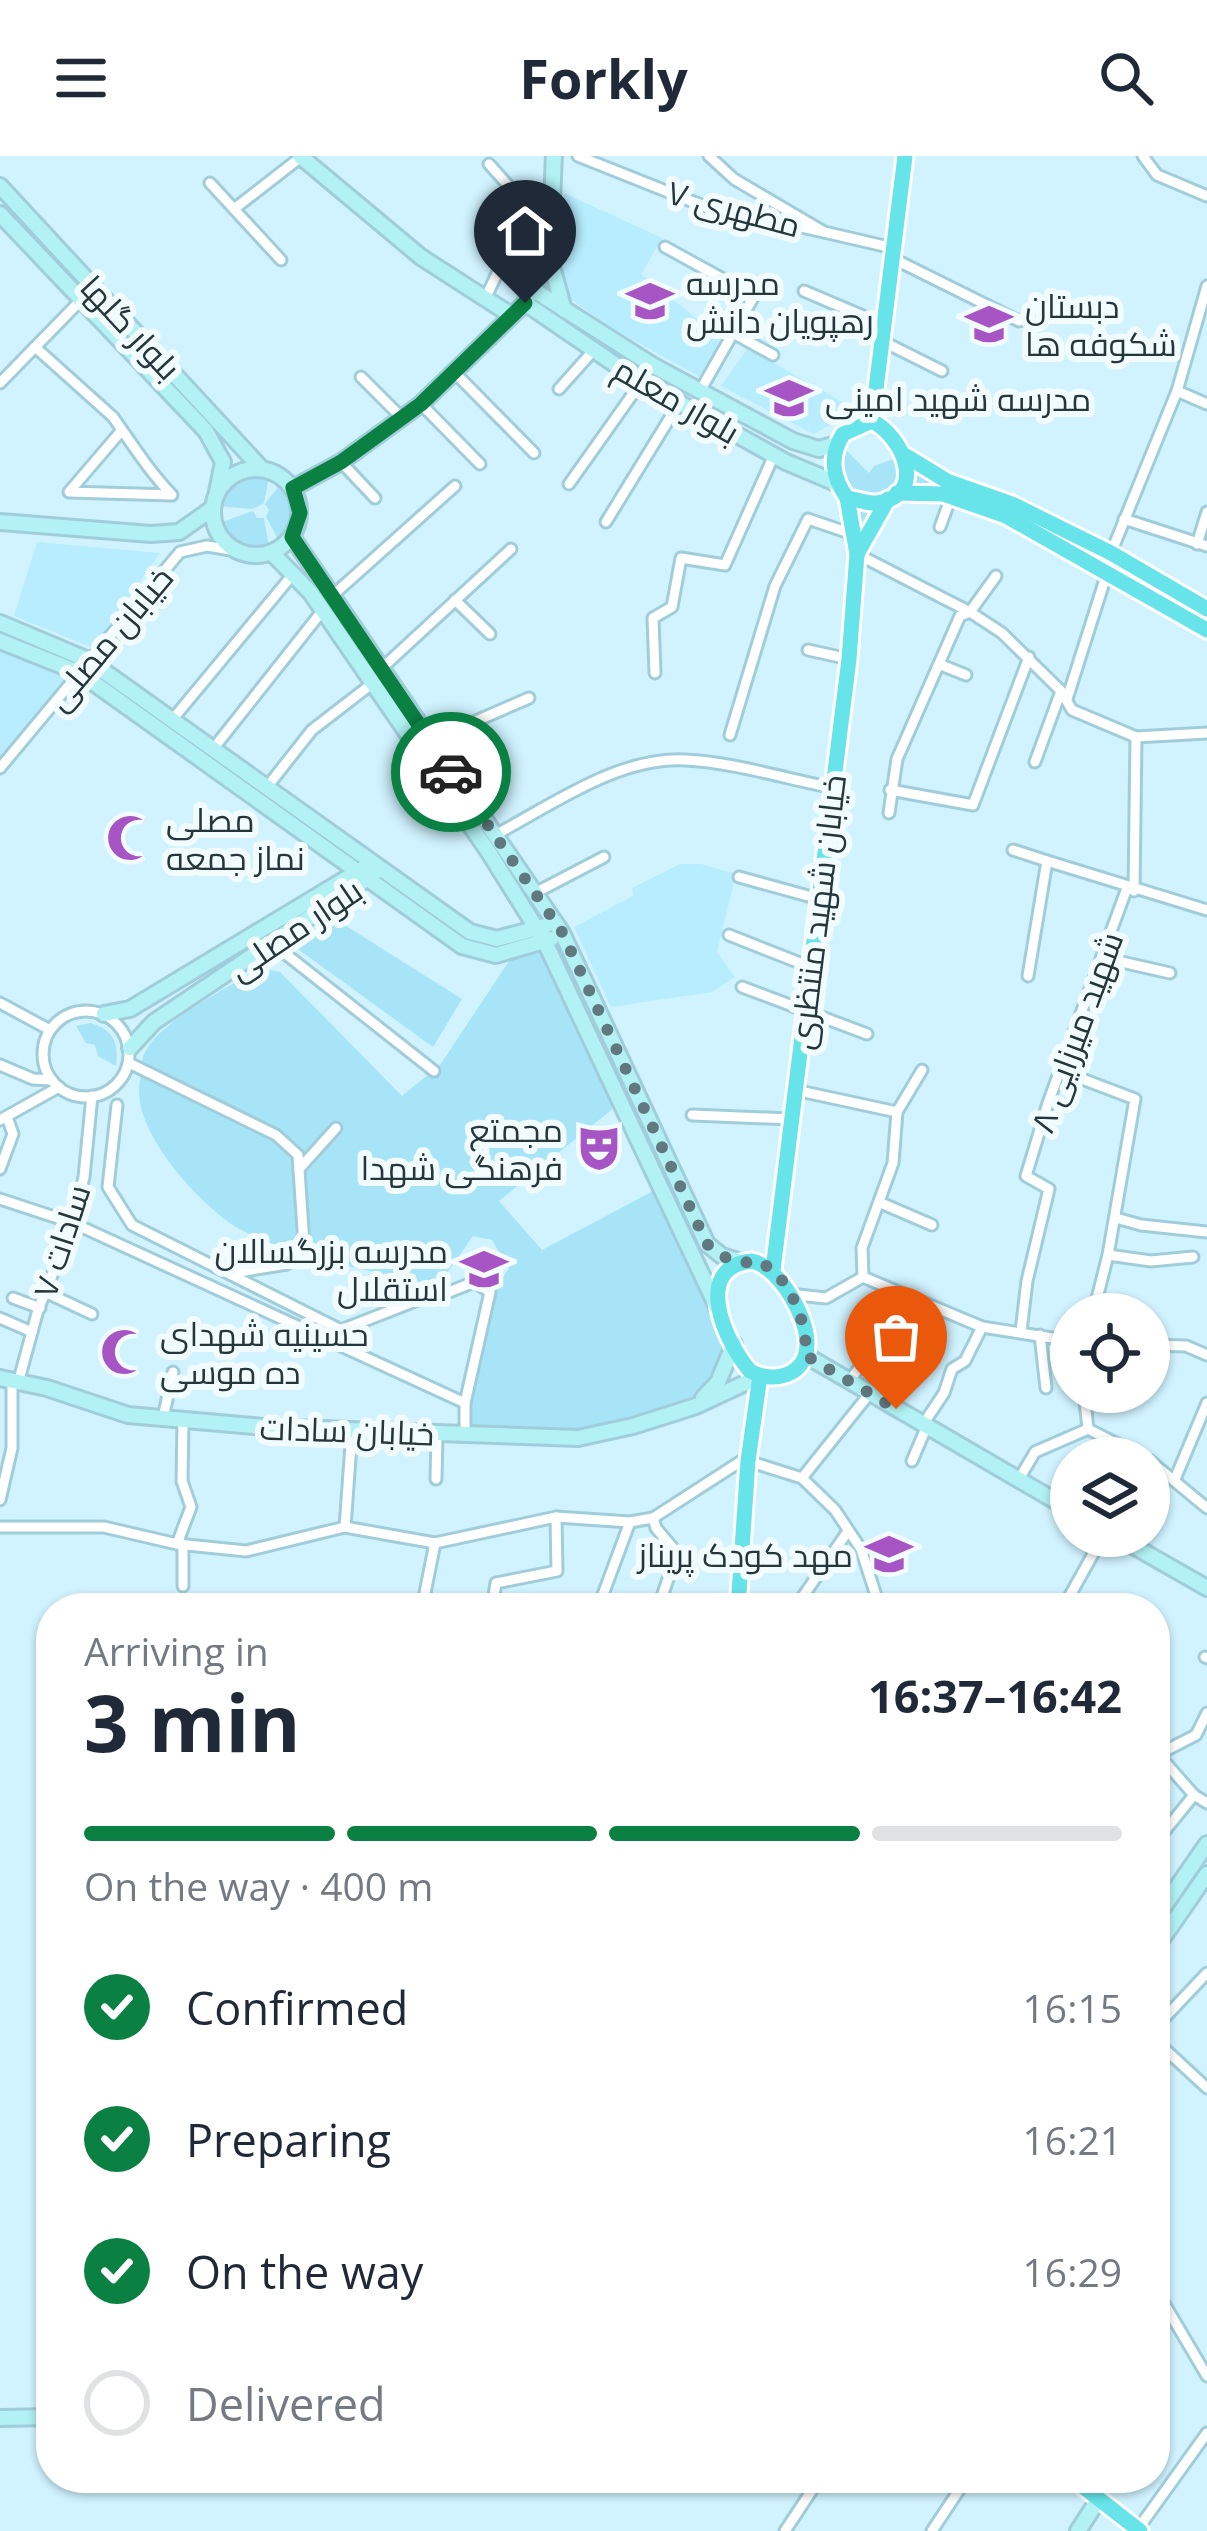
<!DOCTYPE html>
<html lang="en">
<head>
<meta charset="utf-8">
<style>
	:root { --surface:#fff; --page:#f2f2f3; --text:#1f2937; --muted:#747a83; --line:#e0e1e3; --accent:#0b8043 }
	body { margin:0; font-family:"Open Sans",Cairo,sans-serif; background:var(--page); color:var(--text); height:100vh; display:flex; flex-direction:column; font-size:45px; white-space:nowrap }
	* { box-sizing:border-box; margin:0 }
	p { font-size:39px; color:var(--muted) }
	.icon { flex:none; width:66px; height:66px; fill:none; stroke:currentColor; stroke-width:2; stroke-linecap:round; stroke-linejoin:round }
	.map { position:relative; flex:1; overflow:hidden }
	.sheet { position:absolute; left:36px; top:1437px; width:1134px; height:900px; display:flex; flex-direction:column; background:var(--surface); border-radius:48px; box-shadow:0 3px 9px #0004 }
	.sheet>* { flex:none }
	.controls { position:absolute; left:1050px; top:1137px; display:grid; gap:24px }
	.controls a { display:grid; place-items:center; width:120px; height:120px; border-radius:50%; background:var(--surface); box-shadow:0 3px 9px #0004; font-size:60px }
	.pin { position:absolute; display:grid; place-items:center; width:102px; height:102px; color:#fff; margin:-123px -51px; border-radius:50% 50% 50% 0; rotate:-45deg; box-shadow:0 0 12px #0007 }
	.pin .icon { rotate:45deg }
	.courier { position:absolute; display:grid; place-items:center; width:120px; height:120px; margin:-60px; border:9px solid #0b8043; border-radius:50%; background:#fff; color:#222; box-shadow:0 3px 15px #0007 }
	.overview em { font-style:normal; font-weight:700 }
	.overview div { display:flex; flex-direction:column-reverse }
	.overview { display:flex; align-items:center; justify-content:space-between; height:204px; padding:0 48px }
	h1 { font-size:78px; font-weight:700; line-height:90px }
	.bar { display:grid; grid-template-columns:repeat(4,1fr); gap:18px 12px; align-content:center; height:144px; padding:0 48px }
	.bar i { height:15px; border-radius:9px; background:var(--line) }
	.bar .current { background:var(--accent) }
	.bar p { grid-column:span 4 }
	ol { padding:0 48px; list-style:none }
	li { display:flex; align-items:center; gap:36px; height:132px }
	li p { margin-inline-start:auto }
	li .icon { padding:12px; border-radius:50%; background:var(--accent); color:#fff; stroke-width:4 }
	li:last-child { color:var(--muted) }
	li i { width:66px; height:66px; border:6px solid var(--line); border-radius:50% }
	header { display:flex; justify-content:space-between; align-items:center; height:156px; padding:0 48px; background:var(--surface); font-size:54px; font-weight:700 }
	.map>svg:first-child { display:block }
</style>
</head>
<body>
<header><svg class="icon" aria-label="menu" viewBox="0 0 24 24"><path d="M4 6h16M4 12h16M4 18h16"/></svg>Forkly<svg class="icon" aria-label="search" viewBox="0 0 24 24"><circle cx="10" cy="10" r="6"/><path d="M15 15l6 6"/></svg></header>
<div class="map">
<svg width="1207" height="2375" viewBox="0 0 1207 2375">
	<rect width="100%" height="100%" fill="#d0f3ff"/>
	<g fill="#b7edfe">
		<polygon points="564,37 662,82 641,118 721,182 700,221 610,171 562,137"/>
		<polygon points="748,192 856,254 814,278 721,230"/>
		<polygon points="37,386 160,397 93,492 14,460"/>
		<polygon points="0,493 67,521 0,602"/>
		<polygon points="680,708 701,708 736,718 717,796 735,821 712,836 611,851 574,771 633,740 632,732"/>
	</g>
	<g fill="#a7e4f7">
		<path d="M847 295 869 317 874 310 902 300 947 326 943 337 878 348 863 395C863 384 864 373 861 363 854 338 833 321 847 295Z"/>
		<path d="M261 313 270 315 264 347 253 353 217 350C224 327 237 316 261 313Z"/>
		<path d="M285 322C306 344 305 370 282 390L266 361 269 354 265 348Z"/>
		<path d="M253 355 257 362H264L270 396C245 398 229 390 219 367Z"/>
		<polygon points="335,763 462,843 433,891 295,791"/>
		<path d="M539 794 616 950 499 1045 542 1094 655 1034C671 1069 720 1155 724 1188 731 1252 624 1271 578 1276 548 1279 515 1275 485 1274L472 1270C469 1244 491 1128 509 1113L492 1084 473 1080 438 1130 310 1102 300 998 249 962 142 905C147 871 230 831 259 812L280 816 402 940 440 909 509 805Z"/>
		<path d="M91 867C114 874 119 887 116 910L98 900 95 889 86 887 76 870Z"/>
		<path d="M142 918 274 983 293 1002 297 1097C277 1089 255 1082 236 1071 198 1047 123 967 142 918Z"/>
	</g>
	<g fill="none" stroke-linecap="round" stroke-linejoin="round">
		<defs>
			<g id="street">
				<polyline points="578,0 701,49 824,76"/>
				<polyline points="709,0 734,23 824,76 893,92"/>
				<polyline points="1143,0 1157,19 1207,40"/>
				<polyline points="210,27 281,104"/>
				<polyline points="515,37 551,40"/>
				<polyline points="234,53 301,1"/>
				<polyline points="665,91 754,140 700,235"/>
				<polyline points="892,102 1019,165"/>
				<polyline points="804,135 884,169"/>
				<polyline points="485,143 504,103 515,37 489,8"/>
				<polyline points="733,177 773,199"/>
				<polyline points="882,185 942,215"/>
				<path d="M35 191 113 261C132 288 149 315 172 339L69 336 122 274"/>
				<polyline points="455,217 534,297"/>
				<polyline points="361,221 402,262"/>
				<polyline points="0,227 83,142"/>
				<polyline points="559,233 593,195"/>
				<polyline points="1177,235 1207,248"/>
				<polyline points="421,248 480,308"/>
				<polyline points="341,306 375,342"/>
				<polyline points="569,328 642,225"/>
				<polyline points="1124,363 1207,390"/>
				<polyline points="606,366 679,247"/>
				<polyline points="940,371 951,341"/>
				<polyline points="1197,388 1207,356"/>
				<polyline points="1111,397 1177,235 1207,130"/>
				<polyline points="857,398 970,456 1002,477 1061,535 1072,554 1136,581 1207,577"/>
				<polyline points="332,440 455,330"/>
				<polyline points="455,444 490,478"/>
				<polyline points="808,494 849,503"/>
				<polyline points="941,509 966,519"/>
				<polyline points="381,513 511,393"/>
				<polyline points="655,517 653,462 672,451 681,402 725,409 774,299"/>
				<polyline points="1067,543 1107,417"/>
				<polyline points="172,564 294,417"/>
				<polyline points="730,579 775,430 808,363 855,379"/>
				<polyline points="430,585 529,542"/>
				<polyline points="213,593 323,454"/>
				<polyline points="1035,606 1061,535"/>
				<polyline points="0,612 180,396 207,390 237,395"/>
				<polyline points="267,631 312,574 373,527"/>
				<polyline points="890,634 973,649 1029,501"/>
				<polyline points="889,657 897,603 960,460 970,456 996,420"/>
				<path d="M495 679C552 649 617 601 685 604 732 606 787 623 833 632"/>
				<polyline points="1013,694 1047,705"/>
				<polyline points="739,721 819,743"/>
				<polyline points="1134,735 1136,581"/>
				<polyline points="535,737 604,701"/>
				<polyline points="729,779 810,811"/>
				<polyline points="273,788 434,915"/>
				<polyline points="1104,802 1170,817"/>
				<polyline points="1028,820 1047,705 1207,754"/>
				<polyline points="742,831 867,878"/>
				<polyline points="0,847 50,874"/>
				<circle cx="86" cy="898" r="43"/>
				<polyline points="129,907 276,979 298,999 305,1104"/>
				<polyline points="0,909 33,923 52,924"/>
				<polyline points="1061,915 1135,943 1108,1099 1093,1158"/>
				<polyline points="795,934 897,956"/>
				<polyline points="117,949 108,1031 132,1069 341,1174 423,1142"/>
				<polyline points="692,959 791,963"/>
				<polyline points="0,964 59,931"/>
				<polyline points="0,1013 13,978 7,961"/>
				<polyline points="299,1013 336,972"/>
				<polyline points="0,1043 73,1067 465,1247"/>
				<polyline points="881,1047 932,1069"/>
				<polyline points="1116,1062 1141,1069 1207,1076"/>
				<polyline points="1108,1099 1151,1105 1193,1101"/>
				<polyline points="233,1117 287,1108"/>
				<polyline points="863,1121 862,1092 893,1007 897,956 922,914"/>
				<polyline points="47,1137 92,1158"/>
				<polyline points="444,1138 474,1126 490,1136 465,1247 465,1278"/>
				<polyline points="789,1138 826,1142 863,1121 982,1171 1071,1185"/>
				<polyline points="13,1142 40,1152"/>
				<polyline points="0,1162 32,1176"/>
				<polyline points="1021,1175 1027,1125 1049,1033 1026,1020 1048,947 1127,732"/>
				<polyline points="1040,1179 1046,1232"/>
				<polyline points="1149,1189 1186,1190 1207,1199"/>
				<polyline points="850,1224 881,1183 902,1139"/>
				<polyline points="18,1227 38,1154 73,1067 84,1021 92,940"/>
				<polyline points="1084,1236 1088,1273"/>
				<polyline points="163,1262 173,1216"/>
				<polyline points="922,1270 944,1237 952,1213 965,1205 982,1171"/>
				<polyline points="1088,1273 1145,1302"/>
				<polyline points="1149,1304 1207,1352"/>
				<polyline points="748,1305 802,1322 835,1354 861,1393 880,1452"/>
				<polyline points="912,1305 926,1272"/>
				<polyline points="802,1322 870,1237"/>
				<polyline points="436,1323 437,1278"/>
				<polyline points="1019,1323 1035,1296 1088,1273"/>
				<polyline points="1175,1323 1207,1247"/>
				<polyline points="0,1344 12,1292 12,1225"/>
				<polyline points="653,1362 656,1372 677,1397 658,1452"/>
				<polyline points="0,1371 104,1371 177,1388 246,1395 345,1371 435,1387 556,1361 630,1366 653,1362 749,1300"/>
				<polyline points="345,1371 352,1275"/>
				<polyline points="177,1388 191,1351 182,1325 183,1264"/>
				<polyline points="183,1388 183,1430"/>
				<polyline points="422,1452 435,1387"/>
				<polyline points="492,1452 496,1427 557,1415 556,1361"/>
				<polyline points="598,1452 630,1366"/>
				<polyline points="795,1452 848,1375"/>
				<polyline points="1063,1452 1103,1380"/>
				<polyline points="1205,1501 1207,1502"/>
				<polyline points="1155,1520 1156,1520"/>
				<polyline points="1157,1597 1194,1639 1207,1647"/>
				<polyline points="1155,1600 1196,1579 1207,1557"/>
				<polyline points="1155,1687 1194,1639"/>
				<polyline points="1155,1872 1207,1817"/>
				<polyline points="1155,1884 1207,1932"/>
				<polyline points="1155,2132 1207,2220"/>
				<polyline points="1138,2373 1207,2277"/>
				<polyline points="785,2375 820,2322"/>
				<polyline points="932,2375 967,2322"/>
			</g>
			<g id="secondary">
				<polyline points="300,0 421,101 511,159"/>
				<polyline points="0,30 261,312"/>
				<polyline points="0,58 206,275 223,306 217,336"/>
				<polyline points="548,96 564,154"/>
				<polyline points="534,134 652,209 793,285 819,293 837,288"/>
				<polyline points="525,147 638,224 786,306 836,327"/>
				<circle cx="256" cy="356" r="43"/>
				<path d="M293 332 341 306 421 248 525 147C555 105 551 49 554 0"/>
				<polyline points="0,366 151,378 179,376 213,352"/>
				<polyline points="292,381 562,777 707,1088 722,1100 741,1106"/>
				<polyline points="272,397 311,437 488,695 545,786 717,1151"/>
				<polyline points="0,467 88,504 470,776 497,783 545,770"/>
				<polyline points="0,485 80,517 462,790 496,799 551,783"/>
				<polyline points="104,858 130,853 362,713"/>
				<polyline points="130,892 154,866 374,718"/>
				<polyline points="805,1199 1071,1354"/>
				<polyline points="0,1222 47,1232 128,1259 264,1271 578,1282 633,1270 696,1250 760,1220"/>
				<polyline points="703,1242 718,1226 734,1188"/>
				<polyline points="1116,1380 1207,1432"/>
				<polyline points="1155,1763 1207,1688"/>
				<polyline points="1155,1793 1207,1718"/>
				<polyline points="0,2262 51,2261"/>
				<polyline points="1078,2375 1098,2344"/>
			</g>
			<g id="primary">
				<polyline points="872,265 905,0"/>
				<path d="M872 265C904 281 928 340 877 347 867 348 857 343 847 342 832 321 829 301 843 278Z"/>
				<polyline points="906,300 947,325 1012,348 1111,397 1207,453"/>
				<polyline points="897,337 943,338 1006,360 1207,474"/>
				<polyline points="847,342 857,398 888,343"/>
				<path d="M752 1105C779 1111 808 1161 807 1189 806 1220 773 1228 750 1215 725 1186 691 1111 752 1105Z"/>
				<polyline points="773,1114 849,503 857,398"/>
				<polyline points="738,1452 748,1305 760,1220"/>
				<polyline points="1072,2322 1140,2375"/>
			</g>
		</defs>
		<use href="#street" stroke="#a1cddb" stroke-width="15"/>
		<use href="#secondary" stroke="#a1cddb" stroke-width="20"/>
		<use href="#primary" stroke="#fff" stroke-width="21"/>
		<use href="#street" stroke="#fff" stroke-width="9"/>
		<use href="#secondary" stroke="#b2f2f4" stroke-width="14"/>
		<use href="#primary" stroke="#66e4e9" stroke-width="15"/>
	</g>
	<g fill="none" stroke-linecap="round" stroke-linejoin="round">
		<path stroke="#617880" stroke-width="12" stroke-dasharray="0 21.6" d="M451 616 562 776 707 1088C717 1096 727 1105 741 1106 758 1108 744 1101 760 1107 788 1116 810 1172 805 1199L896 1253"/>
		<polyline stroke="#0b8043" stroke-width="15" points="451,616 292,381 300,357 293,332 341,306 421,248 525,147"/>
	</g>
	<defs>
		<symbol id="school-bare" viewBox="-9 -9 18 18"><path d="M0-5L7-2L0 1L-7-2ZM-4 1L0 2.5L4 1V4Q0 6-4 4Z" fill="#a755c4" stroke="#f2fbfe" stroke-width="2.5" paint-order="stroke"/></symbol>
		<symbol id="mosque-bare" viewBox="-9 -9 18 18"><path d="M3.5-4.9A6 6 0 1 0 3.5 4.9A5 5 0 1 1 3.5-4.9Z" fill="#a755c4" stroke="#f2fbfe" stroke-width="2.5" paint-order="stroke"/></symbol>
		<symbol id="theatre-bare" viewBox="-9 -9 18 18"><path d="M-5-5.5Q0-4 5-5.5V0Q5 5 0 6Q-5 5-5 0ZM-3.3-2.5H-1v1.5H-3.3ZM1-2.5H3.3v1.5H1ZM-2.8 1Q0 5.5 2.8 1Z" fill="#a755c4" stroke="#f2fbfe" stroke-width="2.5" paint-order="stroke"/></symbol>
	</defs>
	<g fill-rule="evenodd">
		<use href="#school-bare" x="617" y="112" width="66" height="66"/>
		<use href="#school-bare" x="956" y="135" width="66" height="66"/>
		<use href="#school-bare" x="756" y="209" width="66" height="66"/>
		<use href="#mosque-bare" x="97" y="649" width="66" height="66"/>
		<use href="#theatre-bare" x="566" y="959" width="66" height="66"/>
		<use href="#school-bare" x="451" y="1080" width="66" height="66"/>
		<use href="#mosque-bare" x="91" y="1163" width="66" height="66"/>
		<use href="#school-bare" x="856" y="1365" width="66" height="66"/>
	</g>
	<g text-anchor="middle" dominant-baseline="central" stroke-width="12" stroke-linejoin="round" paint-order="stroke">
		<g font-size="33" fill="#25363c" stroke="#f2fbfe">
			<text transform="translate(734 52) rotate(15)">مطهری ۷</text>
			<text transform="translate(131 171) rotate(47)">بلوار گلها</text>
			<text transform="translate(677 244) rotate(30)">بلوار معلم</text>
			<text transform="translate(109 482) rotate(-50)">خیابان مصلی</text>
			<text transform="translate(817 756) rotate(-83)">خیابان شهید منتظری</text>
			<text transform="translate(295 773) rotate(-34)">بلوار مصلی</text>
			<text transform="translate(1076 876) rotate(-70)">شهید میرزایی ۸</text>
			<text transform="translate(61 1085) rotate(-72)">سادات ۷</text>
			<text transform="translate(347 1274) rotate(2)">خیابان سادات</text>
		</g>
		<g font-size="33" fill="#25363c" stroke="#f2fbfe" text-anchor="start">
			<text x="686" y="126">مدرسه<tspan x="686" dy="38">رهپویان دانش</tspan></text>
			<text x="1025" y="149">دبستان<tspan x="1025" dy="38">شکوفه ها</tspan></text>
			<text x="825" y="242">مدرسه شهید امینی</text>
			<text x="166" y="663">مصلی<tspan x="166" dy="38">نماز جمعه</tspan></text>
			<text x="563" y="973" text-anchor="end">مجمتع<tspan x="563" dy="38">فرهنگی شهدا</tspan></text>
			<text x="448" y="1094" text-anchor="end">مدرسه بزرگسالان<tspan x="448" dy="38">استقلال</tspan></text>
			<text x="160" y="1177">حسینیه شهدای<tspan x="160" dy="38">ده موسی</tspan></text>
			<text x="853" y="1398" text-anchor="end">مهد کودک پریناز</text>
		</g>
	</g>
</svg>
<div class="controls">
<a><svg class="icon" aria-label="locate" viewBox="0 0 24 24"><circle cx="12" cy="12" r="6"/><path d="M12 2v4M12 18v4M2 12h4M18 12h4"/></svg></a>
<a><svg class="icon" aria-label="layers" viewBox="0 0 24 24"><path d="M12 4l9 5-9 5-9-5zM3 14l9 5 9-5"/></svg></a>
</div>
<div class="pin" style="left:896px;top:1253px;background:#ea580c"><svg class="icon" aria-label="bag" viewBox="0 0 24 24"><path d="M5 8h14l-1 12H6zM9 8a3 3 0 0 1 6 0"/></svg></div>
<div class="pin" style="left:525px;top:147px;background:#1f2937"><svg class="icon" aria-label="home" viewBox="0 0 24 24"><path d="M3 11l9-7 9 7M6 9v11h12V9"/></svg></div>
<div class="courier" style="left:451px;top:616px"><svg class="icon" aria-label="car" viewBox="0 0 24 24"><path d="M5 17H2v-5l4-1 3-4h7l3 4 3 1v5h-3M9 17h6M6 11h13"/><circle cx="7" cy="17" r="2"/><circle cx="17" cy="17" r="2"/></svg></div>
<section class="sheet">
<div class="overview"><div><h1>3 min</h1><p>Arriving in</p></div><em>16:37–16:42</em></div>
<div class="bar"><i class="current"></i><i class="current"></i><i class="current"></i><i></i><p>On the way · 400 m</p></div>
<ol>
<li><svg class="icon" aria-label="check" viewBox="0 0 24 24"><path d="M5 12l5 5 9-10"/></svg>Confirmed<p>16:15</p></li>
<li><svg class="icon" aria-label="check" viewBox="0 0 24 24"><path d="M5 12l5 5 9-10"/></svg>Preparing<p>16:21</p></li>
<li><svg class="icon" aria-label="check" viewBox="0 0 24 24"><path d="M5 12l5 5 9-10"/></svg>On the way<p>16:29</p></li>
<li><i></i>Delivered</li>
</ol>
</section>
</div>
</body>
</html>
